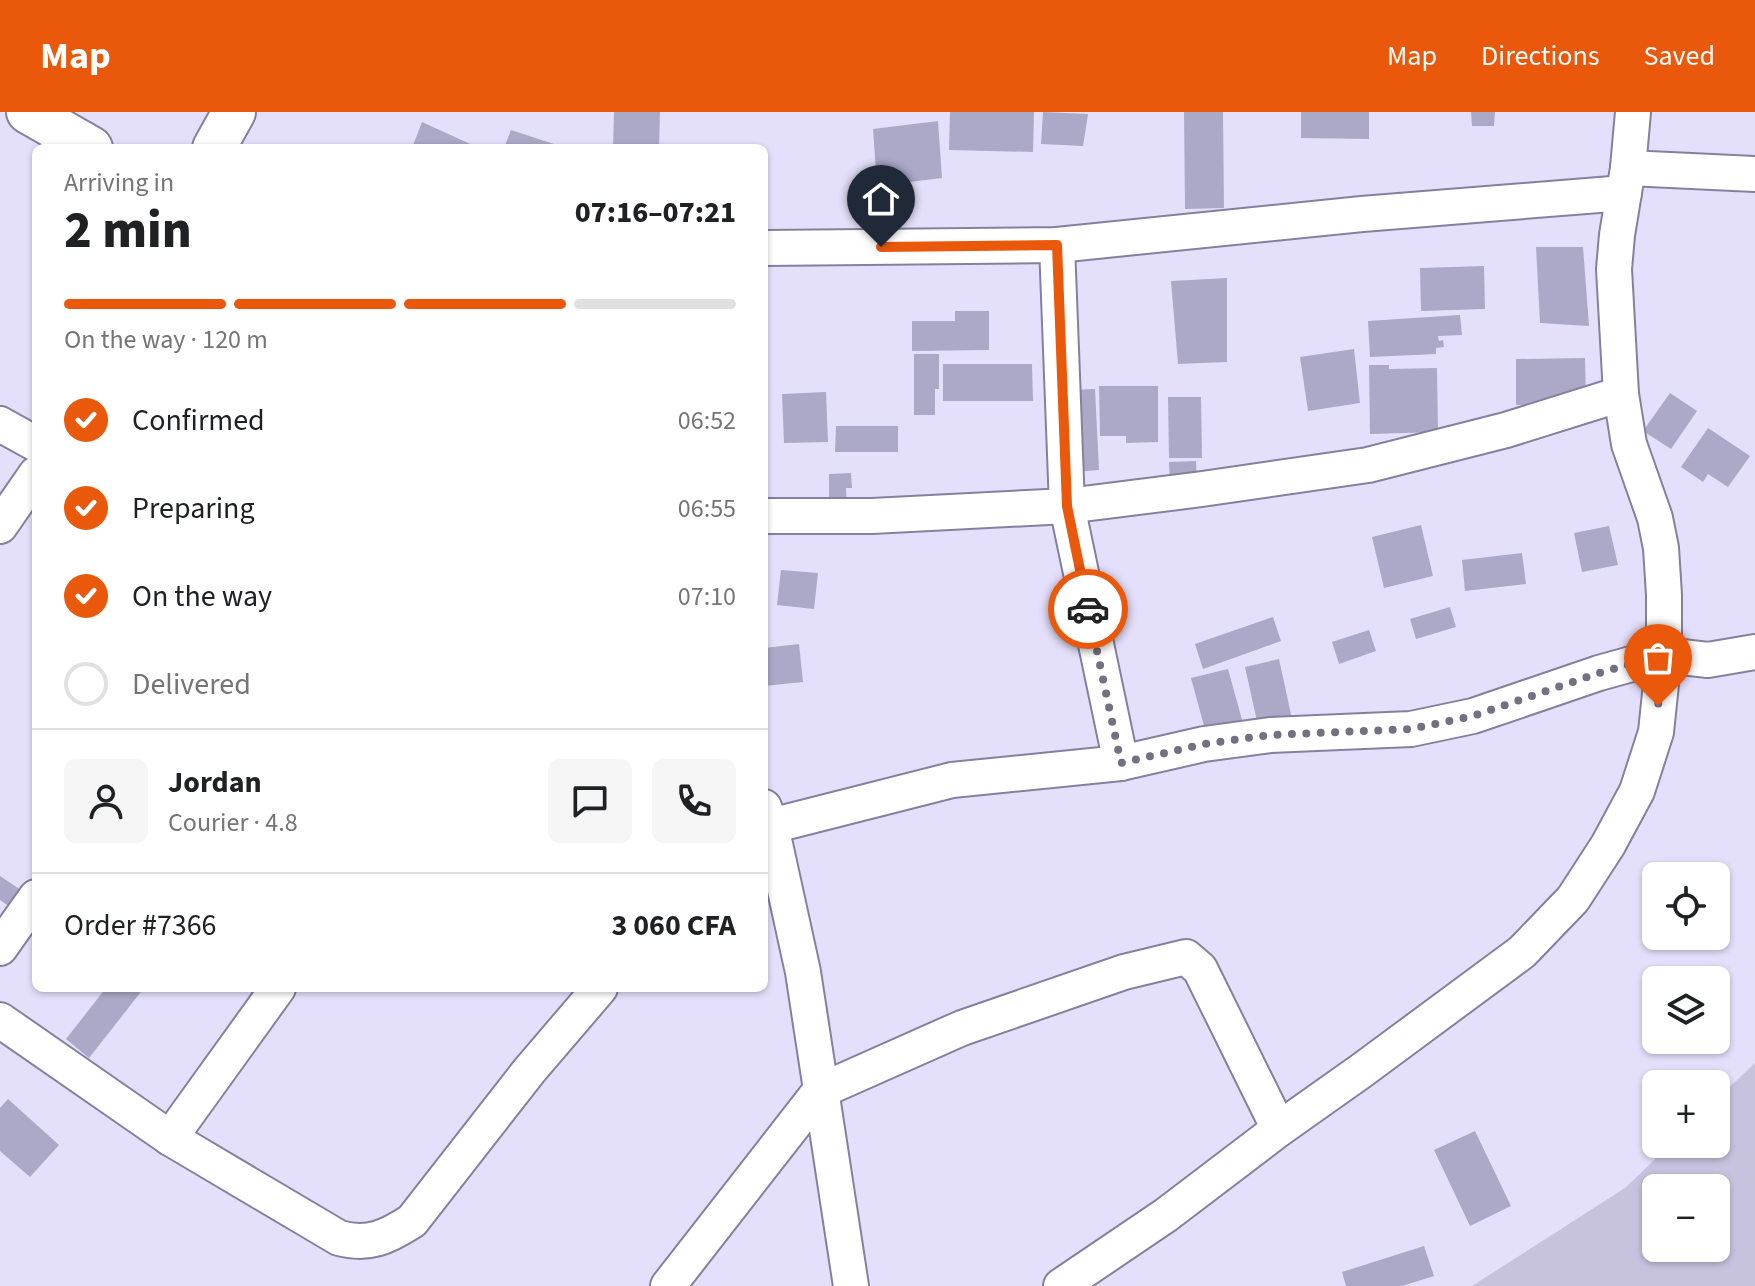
<!DOCTYPE html>
<html lang="en">
<head>
<meta charset="utf-8">
<style>
	:root { --surface:#fff; --page:#f6f6f6; --text:#202124; --muted:#757577; --line:#e0e0e0; --accent:#ea580c }
	body { margin:0; font-family:"Source Sans 3",sans-serif; background:var(--page); color:var(--text); height:100vh; display:flex; flex-direction:column; font-size:30px; white-space:nowrap }
	* { box-sizing:border-box; margin:0 }
	p { font-size:26px; color:var(--muted) }
	.icon { flex:none; width:44px; height:44px; fill:none; stroke:currentColor; stroke-width:2; stroke-linecap:round; stroke-linejoin:round }
	.map { position:relative; flex:1; overflow:hidden }
	.drawer { position:absolute; left:32px; top:32px; width:736px; height:848px; display:flex; flex-direction:column; background:var(--surface); border-radius:12px; box-shadow:0 2px 6px #0004 }
	.drawer>* { flex:none }
	.fabs { position:absolute; left:1642px; top:750px; display:grid; gap:16px }
	.fabs a { display:grid; place-items:center; width:88px; height:88px; border-radius:12px; background:var(--surface); box-shadow:0 2px 6px #0004; font-size:40px }
	.pin { position:absolute; display:grid; place-items:center; width:68px; height:68px; color:#fff; margin:-82px -34px; border-radius:50% 50% 50% 0; rotate:-45deg; box-shadow:0 0 8px #0007 }
	.pin .icon { rotate:45deg }
	.courier { position:absolute; display:grid; place-items:center; width:80px; height:80px; margin:-40px; border:6px solid #ea580c; border-radius:50%; background:#fff; color:#222; box-shadow:0 2px 10px #0007 }
	.summary em { font-style:normal; font-weight:800 }
	.summary div { display:flex; flex-direction:column-reverse }
	.summary { display:flex; align-items:center; justify-content:space-between; height:136px; padding:0 32px }
	h1 { font-size:52px; font-weight:800; line-height:60px }
	.bar { display:grid; grid-template-columns:repeat(4,1fr); gap:12px 8px; align-content:center; height:96px; padding:0 32px }
	.bar i { height:10px; border-radius:6px; background:var(--line) }
	.bar .active { background:var(--accent) }
	.bar p { grid-column:span 4 }
	.line { display:flex; align-items:center; gap:20px; padding:0 32px; border-top:2px solid var(--line) }
	.line div { flex:1 }
	.round { display:grid; place-items:center; flex:none; width:84px; height:84px; border-radius:12px; background:var(--page) }
	ol { padding:0 32px; list-style:none }
	li { display:flex; align-items:center; gap:24px; height:88px }
	li p { margin-inline-start:auto }
	li .icon { padding:8px; border-radius:50%; background:var(--accent); color:#fff; stroke-width:4 }
	li:last-child { color:var(--muted) }
	li i { width:44px; height:44px; border:4px solid var(--line); border-radius:50% }
	header { display:flex; align-items:center; gap:48px; box-sizing:border-box; height:112px; padding:0 40px; background:var(--accent); color:#fff }
	header strong { font-size:38px }
	nav { display:flex; gap:44px; margin-inline-start:auto; font-size:28px }
	.map>svg:first-child { display:block }
</style>
</head>
<body>
<header>
<strong>Map</strong>
<nav><a>Map</a><a>Directions</a><a>Saved</a></nav>
</header>
<div class="map">
<svg width="1755" height="1174" viewBox="0 0 1755 1174">
	<rect width="100%" height="100%" fill="#e4e0fb"/>
	<path fill="#c7c3df" fill-rule="evenodd" d="M1755 951V1174H1472L1625 1076 1671 1032H1716V988ZM1656 1076H1716V1136H1656Z"/>
	<g fill="#aca8c8">
		<polygon points="614,0 660,0 659,36 613,36"/>
		<polygon points="950,0 1034,0 1033,40 949,38"/>
		<polygon points="1043,0 1088,2 1083,34 1041,32"/>
		<polygon points="1184,0 1223,0 1224,96 1185,97"/>
		<polygon points="1301,0 1369,0 1369,27 1301,26"/>
		<polygon points="1471,0 1495,0 1494,14 1472,14"/>
		<polygon points="938,9 942,66 877,74 873,17"/>
		<polygon points="422,10 479,36 412,36"/>
		<polygon points="511,18 563,35 563,36 504,36"/>
		<polygon points="1536,135 1583,135 1589,214 1540,211"/>
		<polygon points="1484,154 1485,197 1421,199 1420,156"/>
		<polygon points="1227,166 1227,250 1178,252 1171,169"/>
		<polygon points="955,199 989,199 989,238 912,239 912,209 955,209"/>
		<polygon points="1460,203 1462,223 1438,224 1439,229 1443,228 1444,235 1436,236 1436,242 1370,245 1368,209"/>
		<polygon points="1354,237 1360,291 1308,299 1300,245"/>
		<polygon points="914,242 939,242 939,277 935,277 935,303 914,303"/>
		<polygon points="1585,246 1586,292 1516,293 1516,247"/>
		<polygon points="943,252 1032,252 1033,289 943,289"/>
		<polygon points="1369,253 1389,253 1389,257 1437,256 1438,320 1370,322"/>
		<polygon points="1099,274 1158,274 1158,330 1126,331 1126,324 1100,324"/>
		<polygon points="1095,277 1099,358 1074,360 1069,278"/>
		<polygon points="826,280 828,330 784,331 782,282"/>
		<polygon points="1670,281 1697,299 1671,337 1643,319"/>
		<polygon points="1168,285 1201,285 1202,346 1169,346"/>
		<polygon points="836,314 898,314 898,340 835,340"/>
		<polygon points="1708,316 1750,344 1728,375 1708,362 1703,370 1681,355"/>
		<polygon points="1196,349 1197,376 1170,377 1169,350"/>
		<polygon points="851,361 852,376 846,376 847,398 829,399 829,362"/>
		<polygon points="1421,413 1433,464 1384,476 1372,425"/>
		<polygon points="1609,414 1618,453 1582,460 1574,421"/>
		<polygon points="1522,441 1526,472 1465,479 1462,448"/>
		<polygon points="781,458 818,461 814,497 777,493"/>
		<polygon points="1450,495 1456,515 1416,527 1410,507"/>
		<polygon points="1273,505 1281,529 1203,557 1195,532"/>
		<polygon points="1369,518 1376,539 1339,552 1332,530"/>
		<polygon points="799,532 803,570 764,574 764,536"/>
		<polygon points="1279,547 1292,607 1258,614 1245,555"/>
		<polygon points="1228,557 1244,615 1207,625 1191,566"/>
		<polygon points="0,764 21,778 10,795 0,788"/>
		<polygon points="106,876 144,876 89,946 66,927"/>
		<polygon points="8,987 59,1033 30,1065 0,1039 0,996"/>
		<polygon points="1475,1019 1511,1094 1470,1114 1434,1038"/>
		<polygon points="1424,1134 1434,1164 1402,1174 1346,1174 1342,1160"/>
	</g>
	<g fill="none" stroke-linecap="round" stroke-linejoin="round">
		<defs>
			<g id="minor">
				<polyline points="1628,56 1755,62"/>
				<polyline points="1057,133 1067,394 1121,651"/>
				<polyline points="764,136 1057,133 1362,102 1624,81"/>
				<polyline points="0,312 36,332"/>
				<polyline points="764,404 872,404 1067,394 1202,377 1368,353 1506,318 1621,282"/>
				<polyline points="0,414 36,362"/>
				<polyline points="764,695 771,714 803,860 851,1174"/>
				<polyline points="764,717 771,714 952,668 1121,651 1204,632 1270,623 1411,617 1473,604 1599,561 1664,543 1708,548 1755,540"/>
				<polyline points="0,836 36,785"/>
				<path d="M0 908 170 1026 339 1126C369 1134 387 1125 412 1109L529 959 600 876"/>
				<polyline points="170,1026 278,876"/>
				<polyline points="668,1174 820,979 962,916 1124,860 1186,845 1200,857 1279,1017"/>
				<polyline points="1061,1174 1166,1103 1279,1017 1361,959 1522,840 1573,787 1608,733 1637,679 1656,620 1664,543 1664,483 1661,436 1655,406 1629,332 1621,282 1614,157 1617,123 1628,56 1633,0"/>
			</g>
			<g id="tertiary">
				<polyline points="28,0 91,36"/>
				<polyline points="214,36 234,0"/>
			</g>
		</defs>
		<use href="#minor" stroke="#84809e" stroke-width="38"/>
		<use href="#tertiary" stroke="#84809e" stroke-width="46"/>
		<use href="#minor" stroke="#fff" stroke-width="34"/>
		<use href="#tertiary" stroke="#fff" stroke-width="42"/>
	</g>
	<g fill="none" stroke-linecap="round" stroke-linejoin="round">
		<polyline stroke="#737082" stroke-width="8" stroke-dasharray="0 14.4" points="1088,497 1121,651 1204,632 1270,623 1411,617 1473,604 1599,561 1664,543 1658,594"/>
		<polyline stroke="#ea580c" stroke-width="10" points="881,135 1057,133 1067,394 1088,497"/>
	</g>
</svg>
<div class="fabs">
<a><svg class="icon" aria-label="locate" viewBox="0 0 24 24"><circle cx="12" cy="12" r="6"/><path d="M12 2v4M12 18v4M2 12h4M18 12h4"/></svg></a>
<a><svg class="icon" aria-label="layers" viewBox="0 0 24 24"><path d="M12 4l9 5-9 5-9-5zM3 14l9 5 9-5"/></svg></a>
<a>+</a>
<a>−</a>
</div>
<div class="pin" style="left:1658px;top:594px;background:#ea580c"><svg class="icon" aria-label="bag" viewBox="0 0 24 24"><path d="M5 8h14l-1 12H6zM9 8a3 3 0 0 1 6 0"/></svg></div>
<div class="pin" style="left:881px;top:135px;background:#1f2937"><svg class="icon" aria-label="home" viewBox="0 0 24 24"><path d="M3 11l9-7 9 7M6 9v11h12V9"/></svg></div>
<div class="courier" style="left:1088px;top:497px"><svg class="icon" aria-label="car" viewBox="0 0 24 24"><path d="M5 17H2v-5l4-1 3-4h7l3 4 3 1v5h-3M9 17h6M6 11h13"/><circle cx="7" cy="17" r="2"/><circle cx="17" cy="17" r="2"/></svg></div>
<section class="drawer">
<div class="summary"><div><h1>2 min</h1><p>Arriving in</p></div><em>07:16–07:21</em></div>
<div class="bar"><i class="active"></i><i class="active"></i><i class="active"></i><i></i><p>On the way · 120 m</p></div>
<ol>
<li><svg class="icon" aria-label="check" viewBox="0 0 24 24"><path d="M5 12l5 5 9-10"/></svg>Confirmed<p>06:52</p></li>
<li><svg class="icon" aria-label="check" viewBox="0 0 24 24"><path d="M5 12l5 5 9-10"/></svg>Preparing<p>06:55</p></li>
<li><svg class="icon" aria-label="check" viewBox="0 0 24 24"><path d="M5 12l5 5 9-10"/></svg>On the way<p>07:10</p></li>
<li><i></i>Delivered</li>
</ol>
<div class="line" style="height:144px"><a class="round"><svg class="icon" aria-label="person" viewBox="0 0 24 24"><circle cx="12" cy="8" r="4"/><path d="M4 21q1-7 8-7t8 7"/></svg></a><div><b>Jordan</b><p>Courier · 4.8</p></div><a class="round"><svg class="icon" aria-label="chat" viewBox="0 0 24 24"><path d="M4 5h16v11H9l-5 4z"/></svg></a><a class="round"><svg class="icon" aria-label="phone" viewBox="0 0 24 24"><path d="M5 4h4l2 5-3 2q2 4 5 5l2-3 5 2v4C11 20 4 13 5 4z"/></svg></a></div>
<div class="line" style="height:104px"><div>Order #7366</div><b>3 060 CFA</b></div>
</section>
</div>
</body>
</html>
